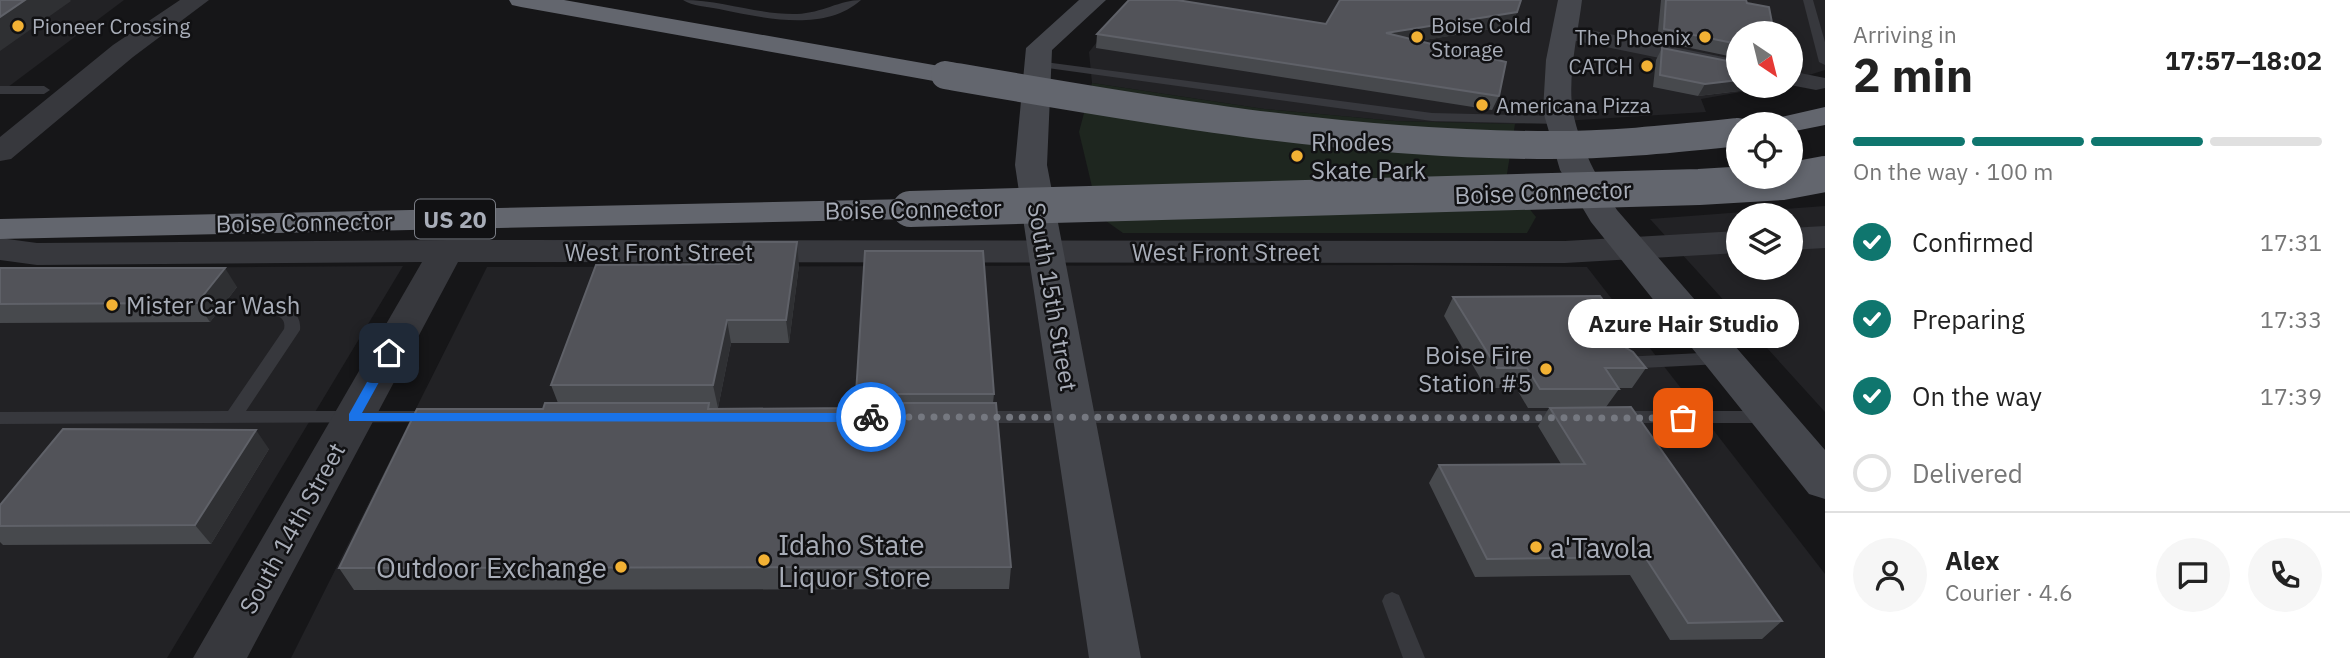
<!DOCTYPE html>
<html lang="en">
<head>
<meta charset="utf-8">
<style>
	:root { --surface:#fff; --page:#f6f6f6; --text:#222; --muted:#767676; --line:#e0e0e0; --accent:#0f766e }
	body { margin:0; font-family:"IBM Plex Sans",sans-serif; background:var(--page); color:var(--text); height:100vh; display:flex; flex-direction:column; font-size:26px; white-space:nowrap }
	* { box-sizing:border-box; margin:0 }
	p { font-size:23px; color:var(--muted) }
	.icon { flex:none; width:38px; height:38px; fill:none; stroke:currentColor; stroke-width:2; stroke-linecap:round; stroke-linejoin:round }
	.map { position:relative; flex:1; overflow:hidden }
	.sheet { display:flex; flex-direction:column; background:var(--surface); width:525px }
	.sheet>* { flex:none }
	.needle { width:46px; rotate:145deg }
	.controls { position:absolute; left:1726px; top:21px; display:grid; gap:14px }
	.controls a { display:grid; place-items:center; width:77px; height:77px; border-radius:50%; background:var(--surface); box-shadow:0 4px 10px #0003; font-size:35px }
	.pin { position:absolute; display:grid; place-items:center; width:60px; height:60px; color:#fff; margin:-30px; border-radius:14px; box-shadow:0 4px 10px #0006 }
	.courier { position:absolute; display:grid; place-items:center; width:70px; height:70px; margin:-35px; border:5px solid #1a73e8; border-radius:50%; background:#fff; color:#222; box-shadow:0 2px 9px #0007 }
	.bubble { position:absolute; height:49px; border-radius:24px; background:var(--surface); box-shadow:0 4px 10px #0003; font-size:23px; font-weight:800; line-height:49px; text-align:center }
	.headline em { font-style:normal; font-weight:800 }
	.headline div { display:flex; flex-direction:column-reverse }
	.headline { display:flex; align-items:center; justify-content:space-between; height:119px; padding:0 28px }
	h1 { font-size:46px; font-weight:800; line-height:52px }
	.bar { display:grid; grid-template-columns:repeat(4,1fr); gap:10px 7px; align-content:center; height:84px; padding:0 28px }
	.bar i { height:9px; border-radius:5px; background:var(--line) }
	.bar .active { background:var(--accent) }
	.bar p { grid-column:span 4 }
	.line { display:flex; align-items:center; gap:18px; padding:0 28px; border-top:2px solid var(--line) }
	.line div { flex:1 }
	.round { display:grid; place-items:center; flex:none; width:74px; height:74px; border-radius:37px; background:var(--page) }
	ol { padding:0 28px; list-style:none }
	li { display:flex; align-items:center; gap:21px; height:77px }
	li p { margin-inline-start:auto }
	li .icon { padding:7px; border-radius:50%; background:var(--accent); color:#fff; stroke-width:4 }
	li:last-child { color:var(--muted) }
	li i { width:38px; height:38px; border:4px solid var(--line); border-radius:50% }
	main { display:flex; flex:1; min-height:0 }
	.map>svg:first-child { display:block }
</style>
</head>
<body>
<main>
<div class="map">
<svg width="1825" height="658" viewBox="0 0 1825 658">
	<rect width="100%" height="100%" fill="#161618"/>
	<g fill="#222225" fill-rule="evenodd">
		<polygon points="0,0 124,0 0,93"/>
		<polygon points="1130,0 1825,0 1825,70 1790,81 1790,33 1738,33 1738,86 1775,86 1701,99 1706,112 1514,124 1395,121 1264,109 1092,83 1089,52"/>
		<path d="M1825 206V412L1650 219ZM1738 215H1790V268H1738Z"/>
		<polygon points="1411,265 1587,267 1825,574 1825,658 291,658 487,267"/>
		<polygon points="403,266 167,658 0,658 0,269"/>
	</g>
	<polygon fill="#1e261f" points="1092,83 1264,109 1395,121 1515,124 1506,180 1536,217 1527,233 1123,233 1099,216 1079,132"/>
	<g fill="none" stroke-linecap="round" stroke-linejoin="round">
		<g fill="#37383d" fill-rule="evenodd">
			<path d="M683 0C722 0 759 15 797 14 822 13 840 0 861 0 824 33 763 18 719 9 708 7 692 6 683 0Z"/>
			<polygon points="1803,0 1813,0 1825,42 1825,65 1819,62"/>
			<polygon points="1037,61 1432,113 1561,116 1567,120 1561,124 1432,121 1033,66 1033,62"/>
			<polygon points="0,86 44,86 50,90 44,94 0,94"/>
			<path d="M272 302C286 306 302 312 300 330L246 411H433L439 412 442 417 439 422 0 424V412L228 411 284 329C287 314 272 317 264 307Z"/>
			<polygon points="1721,352 1729,358 1721,364 1622,369 1614,363 1622,357"/>
			<polygon points="977,411 1564,411 1570,412 1573,417 1570,422 1564,423 977,423 971,422 968,417 971,412"/>
			<polygon points="1617,411 1767,411 1773,412 1776,417 1773,422 1767,423 1617,423 1611,422 1608,417 1611,412"/>
			<polygon points="1392,592 1399,595 1425,658 1403,658 1382,601 1385,595"/>
		</g>
		<g fill="#37383d" fill-rule="evenodd">
			<polygon points="1565,25 1738,60 1738,74 1557,37 1554,32 1557,27"/>
			<polygon points="1790,71 1825,78 1825,88 1816,90 1790,85"/>
		</g>
		<g fill="#37383d" fill-rule="evenodd">
			<polygon points="180,0 209,0 133,57 11,159 0,161 0,137 113,45"/>
			<polygon points="1825,226 1825,248 1790,250 1790,228"/>
			<polygon points="1738,231 1738,253 1565,263 458,262 247,658 193,658 422,262 37,265 0,260 0,238 37,243 446,240 1565,241"/>
		</g>
		<g fill="#45474d" fill-rule="evenodd">
			<polygon points="1079,0 1106,0 1052,50 1047,165 1141,658 1089,658 1015,165 1026,48"/>
			<path d="M1558 0H1582C1578 33 1567 79 1573 112 1580 148 1598 179 1617 210L1825 450V499L1809 494 1591 222 1560 170 1543 111 1546 60Z"/>
		</g>
		<g fill="#63666e" fill-rule="evenodd">
			<polygon points="509,0 564,0 945,67 955,69 959,75 955,81 945,83 521,7 512,5"/>
			<polygon points="1825,107 1825,125 1790,132 1790,124 1773,124 1777,118"/>
			<polygon points="910,199 922,202 927,209 922,216 910,219 0,239 0,219"/>
		</g>
		<path stroke="#63666e" stroke-width="28" d="M945 75C1141 109 1338 144 1538 145 1605 146 1671 139 1738 132"/>
		<polyline stroke="#63666e" stroke-width="36" points="910,209 1699,187 1782,182 1825,174"/>
	</g>
	<g fill="#47494d">
		<polygon points="1661,0 1746,0 1738,33 1738,58 1657,41"/>
		<polygon points="1517,12 1511,26 1418,41 1499,96 1492,110 1096,48 1097,34 1326,24"/>
		<polygon points="1662,48 1764,88 1698,96 1653,87 1656,60"/>
		<polygon points="799,265 789,343 731,343 718,408 711,409 854,408 857,403 856,394 994,394 993,403 1011,567 1009,589 354,590 339,568 543,409 558,403 551,385"/>
		<polygon points="0,268 237,287 210,322 0,323"/>
		<polygon points="1453,297 1621,324 1617,330 1623,346 1646,368 1632,388 1619,388 1619,389 1606,407 1782,621 1762,639 1670,640 1630,575 1475,577 1429,483 1439,465 1561,464 1538,426 1549,408 1528,408 1516,388 1486,388 1444,316"/>
		<polygon points="269,449 211,544 3,545 0,542 0,505"/>
	</g>
	<g fill="#2f3033">
		<polygon points="25,0 70,0 71,1 0,51 0,17"/>
		<polygon points="1517,12 1511,26 1381,47 1386,33"/>
		<polygon points="1738,80 1738,86 1765,86 1764,88 1698,96 1705,84"/>
		<polygon points="797,242 799,265 789,343 786,320"/>
		<polygon points="225,268 237,287 210,322 197,303"/>
		<polygon points="727,320 731,343 718,408 713,385"/>
		<polygon points="256,430 269,449 211,544 195,525"/>
	</g>
	<g fill="#525359" stroke="#5f6168" stroke-width="2">
		<polygon points="0,0 25,0 0,17"/>
		<polygon points="1129,0 1177,0 1326,24 1340,0 1521,0 1517,12 1386,33 1506,62 1499,96 1097,34"/>
		<polygon points="1666,0 1746,0 1747,3 1769,7 1774,33 1738,33 1738,44 1664,29"/>
		<polygon points="1662,48 1738,63 1738,80 1705,84 1660,75"/>
		<polygon points="744,242 797,242 786,320 727,320 713,385 551,385 596,265 739,264"/>
		<polygon points="865,251 983,251 994,394 856,394"/>
		<polygon points="0,268 225,268 197,303 0,304"/>
		<polygon points="1600,296 1621,324 1612,324 1624,340 1623,346 1633,352 1646,368 1605,368 1619,389 1540,389 1527,368 1497,368 1453,297"/>
		<polygon points="545,403 709,403 708,409 854,408 854,403 996,403 1011,567 339,568 417,409 543,409"/>
		<polygon points="1631,407 1782,621 1688,623 1645,557 1487,559 1439,465 1585,464 1550,408"/>
		<polygon points="63,429 256,430 195,525 0,526 0,505"/>
	</g>
	<polygon fill="#1a73e8" points="389,349 395,353 362,413 871,413 877,417 871,422 349,421 349,414 385,350"/>
	<g fill="none" stroke-linecap="round" stroke-linejoin="round">
		<polyline stroke="#757880" stroke-width="7" stroke-dasharray="0 12.6" points="871,417 1683,418"/>
	</g>
	<g fill="#f2b134" stroke="#111113" stroke-width="2.5">
		<circle cx="18" cy="26" r="7"/>
		<circle cx="1417" cy="37" r="7"/>
		<circle cx="1705" cy="37" r="7"/>
		<circle cx="1647" cy="66" r="7"/>
		<circle cx="1482" cy="105" r="7"/>
		<circle cx="1297" cy="156" r="7"/>
		<circle cx="112" cy="305" r="7"/>
		<circle cx="1546" cy="369" r="7"/>
		<circle cx="1536" cy="547" r="7"/>
		<circle cx="764" cy="560" r="7"/>
		<circle cx="621" cy="567" r="7"/>
	</g>
	<g text-anchor="middle" dominant-baseline="central" stroke-width="5" stroke-linejoin="round" paint-order="stroke">
		<g font-size="21" fill="#a8adb8" stroke="#111113" text-anchor="start">
			<text x="1431" y="25">Boise Cold<tspan x="1431" dy="24">Storage</tspan></text>
			<text x="32" y="26">Pioneer Crossing</text>
			<text x="1691" y="37" text-anchor="end">The Phoenix</text>
			<text x="1633" y="66" text-anchor="end">CATCH</text>
			<text x="1496" y="105">Americana Pizza</text>
		</g>
		<rect fill="#111113" stroke="#7b7e86" stroke-width="2" x="415" y="199.5" width="80" height="39" rx="5"/>
		<g font-size="23" font-weight="bold" fill="#a8adb8">
			<text x="455" y="219">US 20</text>
		</g>
		<g font-size="24" fill="#a8adb8" stroke="#111113" text-anchor="start">
			<text x="1311" y="142">Rhodes<tspan x="1311" dy="28">Skate Park</tspan></text>
			<text x="126" y="305">Mister Car Wash</text>
			<text x="1532" y="355" text-anchor="end">Boise Fire<tspan x="1532" dy="28">Station #5</tspan></text>
		</g>
		<g font-size="24" fill="#a8adb8" stroke="#111113">
			<text transform="translate(1543 192) rotate(-2)">Boise Connector</text>
			<text transform="translate(913 209) rotate(-1)">Boise Connector</text>
			<text transform="translate(304 222) rotate(-1)">Boise Connector</text>
			<text x="659" y="252">West Front Street</text>
			<text x="1226" y="252">West Front Street</text>
			<text transform="translate(1053 297) rotate(80)">South 15th Street</text>
			<text transform="translate(292 528) rotate(-61)">South 14th Street</text>
		</g>
		<g font-size="28" fill="#a8adb8" stroke="#111113" text-anchor="start">
			<text x="778" y="544">Idaho State<tspan x="778" dy="32">Liquor Store</tspan></text>
			<text x="1550" y="547">a'Tavola</text>
			<text x="607" y="567" text-anchor="end">Outdoor Exchange</text>
		</g>
	</g>
</svg>
<div class="controls">
<a><svg class="needle" viewBox="-14 -14 28 28"><path d="M0-13l5 13h-10z" fill="#e53935"/><path d="M0 13l5-13h-10z" fill="#767676"/></svg></a>
<a><svg class="icon" aria-label="locate" viewBox="0 0 24 24"><circle cx="12" cy="12" r="6"/><path d="M12 2v4M12 18v4M2 12h4M18 12h4"/></svg></a>
<a><svg class="icon" aria-label="layers" viewBox="0 0 24 24"><path d="M12 4l9 5-9 5-9-5zM3 14l9 5 9-5"/></svg></a>
</div>
<div class="pin" style="left:1683px;top:418px;background:#ea580c"><svg class="icon" aria-label="bag" viewBox="0 0 24 24"><path d="M5 8h14l-1 12H6zM9 8a3 3 0 0 1 6 0"/></svg></div>
<div class="pin" style="left:389px;top:353px;background:#1f2937"><svg class="icon" aria-label="home" viewBox="0 0 24 24"><path d="M3 11l9-7 9 7M6 9v11h12V9"/></svg></div>
<div class="courier" style="left:871px;top:417px"><svg class="icon" aria-label="bike" viewBox="0 0 24 24"><circle cx="6" cy="16" r="4"/><circle cx="18" cy="16" r="4"/><path d="M6 16l4-8h5l3 8M10 8l3 8H6M13 5h3"/></svg></div>
<div class="bubble" style="left:1568px;top:299px;width:231px">Azure Hair Studio</div>
</div>
<section class="sheet">
<div class="headline"><div><h1>2 min</h1><p>Arriving in</p></div><em>17:57–18:02</em></div>
<div class="bar"><i class="active"></i><i class="active"></i><i class="active"></i><i></i><p>On the way · 100 m</p></div>
<ol>
<li><svg class="icon" aria-label="check" viewBox="0 0 24 24"><path d="M5 12l5 5 9-10"/></svg>Confirmed<p>17:31</p></li>
<li><svg class="icon" aria-label="check" viewBox="0 0 24 24"><path d="M5 12l5 5 9-10"/></svg>Preparing<p>17:33</p></li>
<li><svg class="icon" aria-label="check" viewBox="0 0 24 24"><path d="M5 12l5 5 9-10"/></svg>On the way<p>17:39</p></li>
<li><i></i>Delivered</li>
</ol>
<div class="line" style="height:126px"><a class="round"><svg class="icon" aria-label="person" viewBox="0 0 24 24"><circle cx="12" cy="8" r="4"/><path d="M4 21q1-7 8-7t8 7"/></svg></a><div><b>Alex</b><p>Courier · 4.6</p></div><a class="round"><svg class="icon" aria-label="chat" viewBox="0 0 24 24"><path d="M4 5h16v11H9l-5 4z"/></svg></a><a class="round"><svg class="icon" aria-label="phone" viewBox="0 0 24 24"><path d="M5 4h4l2 5-3 2q2 4 5 5l2-3 5 2v4C11 20 4 13 5 4z"/></svg></a></div>
</section>
</main>
</body>
</html>
